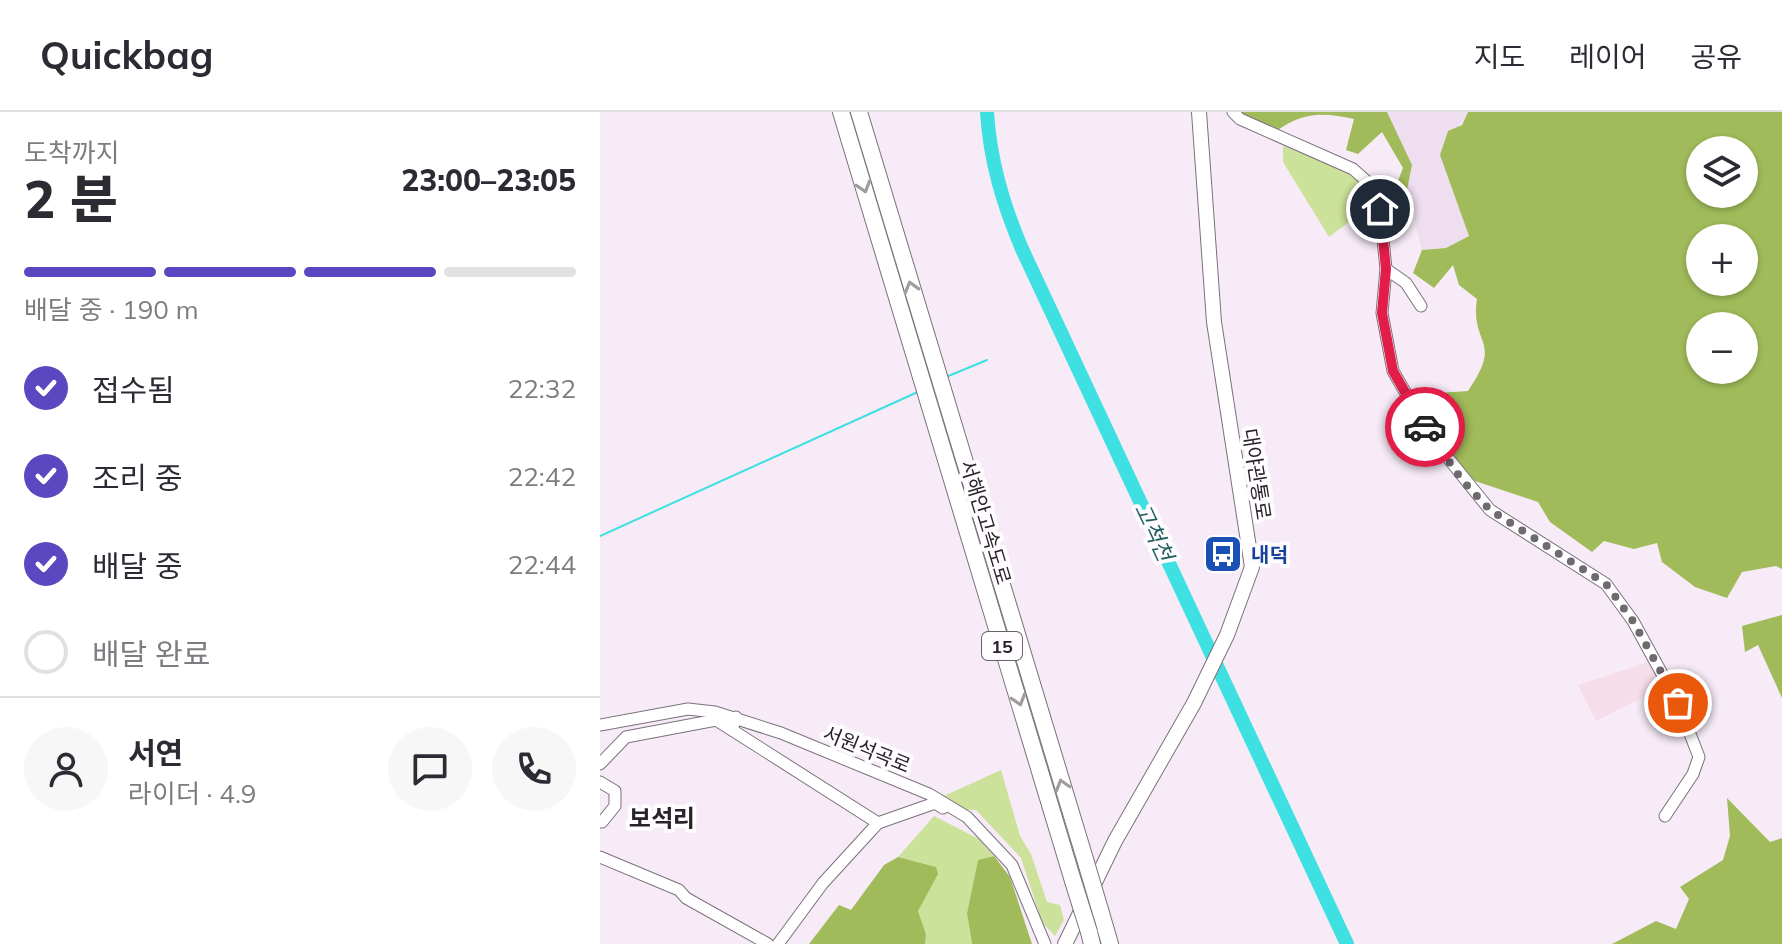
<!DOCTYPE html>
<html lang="ko">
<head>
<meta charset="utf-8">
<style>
	:root { --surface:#fff; --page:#f7f7f7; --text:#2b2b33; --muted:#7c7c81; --line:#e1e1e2; --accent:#5b47bf }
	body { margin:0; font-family:Mulish,"Noto Sans KR",sans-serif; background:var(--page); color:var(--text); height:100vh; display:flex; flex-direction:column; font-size:30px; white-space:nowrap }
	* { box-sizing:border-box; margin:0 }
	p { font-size:26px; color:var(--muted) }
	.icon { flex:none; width:44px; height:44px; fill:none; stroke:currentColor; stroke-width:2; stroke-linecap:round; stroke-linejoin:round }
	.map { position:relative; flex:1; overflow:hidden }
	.side { display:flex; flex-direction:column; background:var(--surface); width:600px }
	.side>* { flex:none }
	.buttons { position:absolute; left:1086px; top:24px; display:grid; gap:16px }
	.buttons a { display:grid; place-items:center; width:72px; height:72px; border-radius:50%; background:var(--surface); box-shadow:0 2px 6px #0004; font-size:40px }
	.pin { position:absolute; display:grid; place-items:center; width:68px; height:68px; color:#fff; margin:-34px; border:4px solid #fff; border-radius:50%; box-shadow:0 2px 8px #0007 }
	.courier { position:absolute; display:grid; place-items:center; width:80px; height:80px; margin:-40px; border:6px solid #e11d48; border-radius:50%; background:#fff; color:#222; box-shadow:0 2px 10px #0007 }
	.head em { font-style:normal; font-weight:800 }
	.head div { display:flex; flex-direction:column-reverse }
	.head { display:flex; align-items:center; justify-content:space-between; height:136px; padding:0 24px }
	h1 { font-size:52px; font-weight:800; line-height:60px }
	.bar { display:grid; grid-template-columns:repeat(4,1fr); gap:12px 8px; align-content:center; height:96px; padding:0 24px }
	.bar i { height:10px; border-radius:6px; background:var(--line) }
	.bar .active { background:var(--accent) }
	.bar p { grid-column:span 4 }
	.line { display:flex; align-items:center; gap:20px; padding:0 24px; border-top:2px solid var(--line) }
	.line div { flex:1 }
	.round { display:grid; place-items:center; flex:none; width:84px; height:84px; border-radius:42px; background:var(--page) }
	ol { padding:0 24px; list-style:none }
	li { display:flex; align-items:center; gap:24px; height:88px }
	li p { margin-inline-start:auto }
	li .icon { padding:8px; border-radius:50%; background:var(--accent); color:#fff; stroke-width:4 }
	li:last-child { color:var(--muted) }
	li i { width:44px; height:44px; border:4px solid var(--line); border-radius:50% }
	header { display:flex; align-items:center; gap:48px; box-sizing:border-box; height:112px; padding:0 40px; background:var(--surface); border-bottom:2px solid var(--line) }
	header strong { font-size:38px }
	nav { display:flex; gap:44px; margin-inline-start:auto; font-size:28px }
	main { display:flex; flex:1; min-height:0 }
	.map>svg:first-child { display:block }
</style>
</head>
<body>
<header>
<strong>Quickbag</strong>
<nav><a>지도</a><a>레이어</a><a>공유</a></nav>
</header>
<main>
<section class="side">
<div class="head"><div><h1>2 분</h1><p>도착까지</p></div><em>23:00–23:05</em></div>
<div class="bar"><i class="active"></i><i class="active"></i><i class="active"></i><i></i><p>배달 중 · 190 m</p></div>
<ol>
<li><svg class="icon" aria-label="check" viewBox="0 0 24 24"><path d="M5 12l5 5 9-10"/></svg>접수됨<p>22:32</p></li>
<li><svg class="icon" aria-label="check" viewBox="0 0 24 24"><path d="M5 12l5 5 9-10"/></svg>조리 중<p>22:42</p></li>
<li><svg class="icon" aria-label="check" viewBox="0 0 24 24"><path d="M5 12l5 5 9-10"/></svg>배달 중<p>22:44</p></li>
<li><i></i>배달 완료</li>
</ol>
<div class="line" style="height:144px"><a class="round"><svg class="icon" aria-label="person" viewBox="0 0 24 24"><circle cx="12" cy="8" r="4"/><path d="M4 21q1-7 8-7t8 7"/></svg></a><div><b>서연</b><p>라이더 · 4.9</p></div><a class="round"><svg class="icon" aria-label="chat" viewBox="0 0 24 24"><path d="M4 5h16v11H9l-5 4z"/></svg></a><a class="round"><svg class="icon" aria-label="phone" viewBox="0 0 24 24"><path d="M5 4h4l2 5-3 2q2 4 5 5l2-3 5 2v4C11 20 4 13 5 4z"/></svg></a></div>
</section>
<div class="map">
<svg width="1182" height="832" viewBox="0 0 1182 832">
	<rect width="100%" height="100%" fill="#f6ebf7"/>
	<polygon fill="#f5dee9" points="1049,550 1063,575 996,609 978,573"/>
	<polygon fill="#eedef0" points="787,0 868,0 840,43 869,124 846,136 822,138 807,78 812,53"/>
	<g fill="#cce19a">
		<path d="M683 34C720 48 772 59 776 107L749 110 729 125 683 50Z"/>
		<polygon points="401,658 420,724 431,742 447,790 460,793 464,808 455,824 442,810 421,746 376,698 365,698 344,684"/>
		<polygon points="334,704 379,727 394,744 378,748 367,801 372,832 325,832 326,822 318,799 335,755 298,745"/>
	</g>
	<g fill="#a1bb5a" fill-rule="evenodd">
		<path d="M640 0H787L812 53 807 78 796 74 803 56 782 20 758 42 746 38 754 7C722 0 702 0 675 20Z"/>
		<path d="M868 0H1182V457L1176 454 1142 460 1127 486 1095 475 1062 450 1057 431 1034 437 1004 429 992 440 950 410 938 390 875 369 854 346 828 304 838 281 868 279C904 227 870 234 877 187L859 173 853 153 834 176 813 161 822 138 846 136 869 124 840 43 848 19 862 13ZM1100 38H1144V82H1100ZM1100 126H1144V170H1100ZM1100 214H1144V258H1100Z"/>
		<polygon points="1182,503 1182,586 1158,533 1145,540 1142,514"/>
		<polygon points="1127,686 1170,730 1182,726 1182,832 1012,832 1056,809 1076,817 1089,787 1080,775 1123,748 1130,724"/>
		<polygon points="394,744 410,765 432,832 372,832 367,801 378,748"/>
		<polygon points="298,745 336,755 338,762 318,799 326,822 325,832 209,832 239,793 251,798 284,753"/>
	</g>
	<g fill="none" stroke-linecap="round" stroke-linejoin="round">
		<g stroke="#3ee0e2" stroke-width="2">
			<polyline points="346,265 387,248"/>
			<polyline points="0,424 320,279"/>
		</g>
		<path stroke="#3ee0e2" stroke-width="14" d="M387 0C390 49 403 92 422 137L747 832"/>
		<defs>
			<g id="minor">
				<polyline points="633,0 640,7 753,57 772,74 780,97 786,157 782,201 793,259 831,325 890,398 1006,472 1033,509 1078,591 1099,645 1093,662 1065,704"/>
				<polyline points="786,157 806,171 821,194"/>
				<polyline points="136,605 132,618 278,711"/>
				<polyline points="0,613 88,597 115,600 181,621 329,682 367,705 412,753 445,832"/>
				<polyline points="0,652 26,625 116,608 132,618"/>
				<polyline points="0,670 15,679 15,694 2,710"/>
				<polyline points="0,745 79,778 86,786 168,832"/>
				<polyline points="178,832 223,771 278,711 335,691 343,696"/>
			</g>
			<polyline id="major" points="465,832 515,729 594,591 627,523 652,455 614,210 599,0"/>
			<g id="highway">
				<polyline points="241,0 473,769"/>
				<polyline points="259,0 485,747"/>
				<polyline points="501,801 510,832"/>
				<polyline points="489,820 492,832"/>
			</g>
		</defs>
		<use href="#minor" stroke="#7b717c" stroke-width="13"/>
		<use href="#major" stroke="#7b717c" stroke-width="16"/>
		<use href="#highway" stroke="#7b717c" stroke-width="18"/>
		<use href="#minor" stroke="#fff" stroke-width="11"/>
		<use href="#major" stroke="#fff" stroke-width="14"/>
		<use href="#highway" stroke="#fff" stroke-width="16"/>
		<defs>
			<g id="highway-bridge">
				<polyline points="485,747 501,801"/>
				<polyline points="473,769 489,820"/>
			</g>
		</defs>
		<use href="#highway-bridge" stroke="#7b717c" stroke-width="18" stroke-linecap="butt"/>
		<use href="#highway-bridge" stroke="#fff" stroke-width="16"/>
	</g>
	<defs><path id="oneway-chevron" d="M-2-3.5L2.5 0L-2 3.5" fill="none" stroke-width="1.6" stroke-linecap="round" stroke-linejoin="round" transform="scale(2)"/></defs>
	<g stroke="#9e9c9e">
		<use href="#oneway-chevron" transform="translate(264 75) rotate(73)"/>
		<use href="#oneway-chevron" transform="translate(311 175) rotate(-106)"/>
		<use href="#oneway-chevron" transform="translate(419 588) rotate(73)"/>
		<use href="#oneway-chevron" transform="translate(462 673) rotate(-107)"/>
	</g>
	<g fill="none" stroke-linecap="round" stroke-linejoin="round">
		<polyline stroke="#6f6970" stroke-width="8" stroke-dasharray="0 14.4" points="825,315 862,368 890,398 1006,472 1033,509 1078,591"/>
		<polyline stroke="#e11d48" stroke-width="10" points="780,97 786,157 782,201 793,259 825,315"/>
	</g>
	<defs>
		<symbol id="bus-square" viewBox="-11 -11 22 22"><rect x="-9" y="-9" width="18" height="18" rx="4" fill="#1a4fb4" stroke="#fefcfe"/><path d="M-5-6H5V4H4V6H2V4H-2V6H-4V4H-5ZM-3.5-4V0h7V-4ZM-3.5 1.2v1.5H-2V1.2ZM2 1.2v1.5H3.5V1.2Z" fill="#fff"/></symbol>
	</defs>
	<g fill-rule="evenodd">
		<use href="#bus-square" x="601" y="420" width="44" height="44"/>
	</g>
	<g text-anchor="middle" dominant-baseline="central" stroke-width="8" stroke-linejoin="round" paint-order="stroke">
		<rect fill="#fefcfe" stroke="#686468" stroke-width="2" x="382" y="520" width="40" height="28" rx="6"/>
		<g font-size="18" font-weight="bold" fill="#272328">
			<text x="402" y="534">15</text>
		</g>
		<g font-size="20" fill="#272328" stroke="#fefcfe">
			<text transform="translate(657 362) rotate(81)">대야관통로</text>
			<text transform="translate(386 410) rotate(73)">서해안고속도로</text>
			<text transform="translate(267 637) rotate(22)">서원석곡로</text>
		</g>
		<g font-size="20" font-weight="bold" fill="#164399" stroke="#fefcfe" text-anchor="start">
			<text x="651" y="442">내덕</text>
		</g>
		<g font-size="22" font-style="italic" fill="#216061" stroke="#fefcfe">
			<text transform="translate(554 420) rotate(65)">고척천</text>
		</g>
		<g font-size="24" font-weight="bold" fill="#272328" stroke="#fefcfe">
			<text x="62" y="706">보석리</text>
		</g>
	</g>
</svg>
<div class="buttons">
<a><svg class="icon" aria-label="layers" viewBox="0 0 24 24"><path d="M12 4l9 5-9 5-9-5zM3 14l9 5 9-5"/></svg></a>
<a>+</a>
<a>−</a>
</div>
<div class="pin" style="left:1078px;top:591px;background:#ea580c"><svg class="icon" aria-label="bag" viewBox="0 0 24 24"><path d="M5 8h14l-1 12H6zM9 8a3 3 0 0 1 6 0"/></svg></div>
<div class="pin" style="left:780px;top:97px;background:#1f2937"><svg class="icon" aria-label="home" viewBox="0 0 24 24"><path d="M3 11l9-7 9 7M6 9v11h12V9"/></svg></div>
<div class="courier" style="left:825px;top:315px"><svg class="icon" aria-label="car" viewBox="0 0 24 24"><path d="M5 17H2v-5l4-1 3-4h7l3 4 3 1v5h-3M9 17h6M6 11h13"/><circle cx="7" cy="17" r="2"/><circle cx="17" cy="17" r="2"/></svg></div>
</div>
</main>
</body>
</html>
